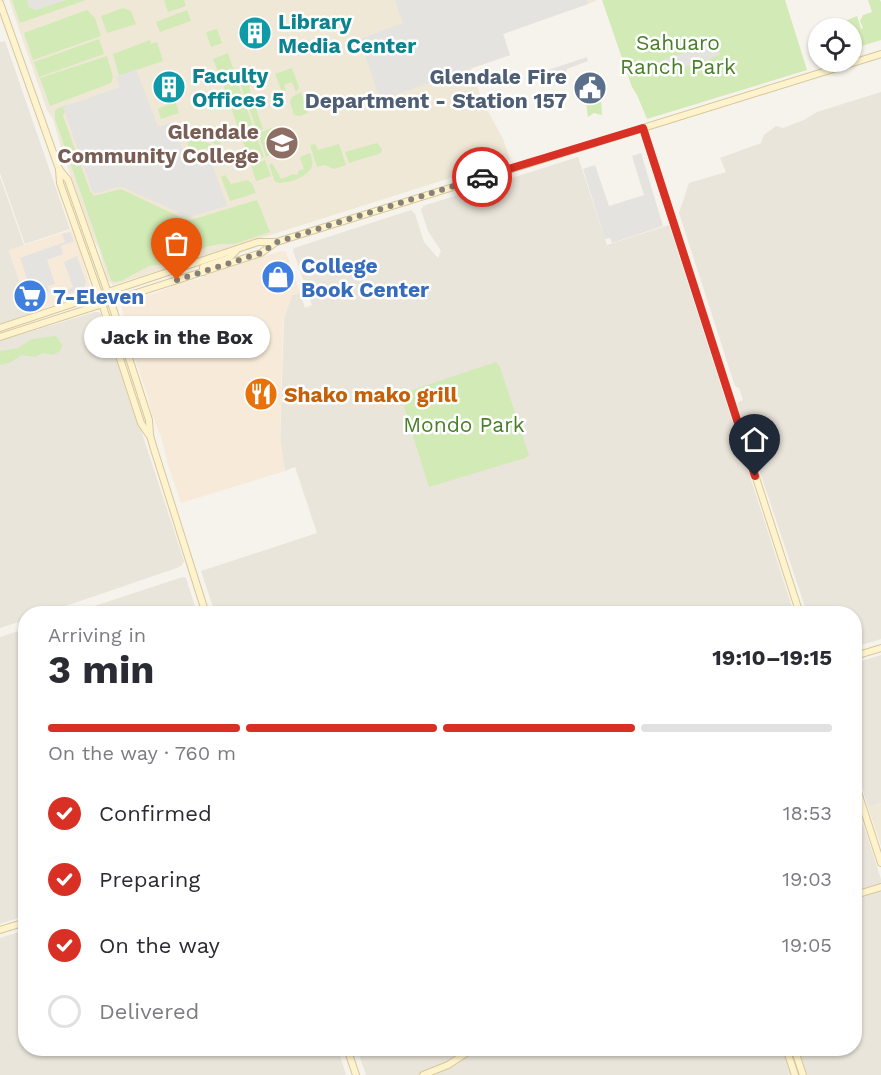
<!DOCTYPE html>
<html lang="en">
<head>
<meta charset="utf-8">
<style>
	:root { --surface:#fff; --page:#f7f7f7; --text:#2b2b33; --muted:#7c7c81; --line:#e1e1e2; --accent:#d93025 }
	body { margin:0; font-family:"Work Sans",sans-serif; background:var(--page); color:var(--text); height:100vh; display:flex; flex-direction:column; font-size:22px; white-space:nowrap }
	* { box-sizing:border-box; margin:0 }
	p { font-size:20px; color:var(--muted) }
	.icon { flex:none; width:33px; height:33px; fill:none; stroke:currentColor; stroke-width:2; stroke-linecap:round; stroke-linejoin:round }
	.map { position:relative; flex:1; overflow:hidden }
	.drawer { position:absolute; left:18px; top:606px; width:844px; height:450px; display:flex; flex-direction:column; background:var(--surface); border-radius:24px; box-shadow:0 2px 4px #0004 }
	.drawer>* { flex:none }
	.buttons { position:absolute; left:808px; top:18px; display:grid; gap:12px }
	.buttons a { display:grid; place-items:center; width:54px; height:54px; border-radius:50%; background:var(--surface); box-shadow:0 2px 4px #0004; font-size:30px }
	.pin { position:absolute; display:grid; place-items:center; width:51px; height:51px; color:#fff; margin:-62px -26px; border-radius:50% 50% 50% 0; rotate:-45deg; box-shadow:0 0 6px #0007 }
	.pin .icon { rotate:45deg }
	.courier { position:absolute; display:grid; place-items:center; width:60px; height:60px; margin:-30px; border:4px solid #d93025; border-radius:50%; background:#fff; color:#222; box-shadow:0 2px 8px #0007 }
	.bubble { position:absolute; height:42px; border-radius:21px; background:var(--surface); box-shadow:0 2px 4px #0004; font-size:20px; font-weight:700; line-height:42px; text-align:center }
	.head em { font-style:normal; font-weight:700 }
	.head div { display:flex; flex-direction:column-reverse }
	.head { display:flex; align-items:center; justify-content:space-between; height:102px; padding:0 30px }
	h1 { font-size:39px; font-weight:700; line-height:45px }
	.bar { display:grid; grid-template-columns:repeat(4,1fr); gap:9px 6px; align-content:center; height:72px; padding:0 30px }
	.bar i { height:8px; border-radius:4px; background:var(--line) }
	.bar .active { background:var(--accent) }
	.bar p { grid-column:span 4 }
	ol { padding:0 30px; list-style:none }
	li { display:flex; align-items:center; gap:18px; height:66px }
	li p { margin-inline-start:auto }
	li .icon { padding:6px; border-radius:50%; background:var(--accent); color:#fff; stroke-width:4 }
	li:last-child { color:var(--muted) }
	li i { width:33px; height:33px; border:3px solid var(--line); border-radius:50% }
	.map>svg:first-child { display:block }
</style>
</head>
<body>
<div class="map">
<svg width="881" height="1075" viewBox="0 0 881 1075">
	<rect width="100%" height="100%" fill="#f6f3ec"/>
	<g fill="#eae5da">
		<polygon points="5,41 70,229 25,244 0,173 0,42"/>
		<polygon points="881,92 881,639 855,647 855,614 807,613 737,403 743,400 739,388 735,386 679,213 689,183 726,172 720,158 761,143 764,135 776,126 783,128 804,120 817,112"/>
		<polygon points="578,157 607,245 669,225 794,613 215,613 201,571 317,533 295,467 285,471 280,445 284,317 292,295 300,293 305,308 312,305 293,251 294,248 411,210 415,214 424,242 438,258 441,251 428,231 421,210 423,206"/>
		<polygon points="0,177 24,245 9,251 31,315 0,325"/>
		<polygon points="95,312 99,312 104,318 107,334 124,378 127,393 140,427 184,561 182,565 177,568 45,613 26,614 25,620 0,628 0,341"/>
		<polygon points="183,577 186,578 197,613 73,613"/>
		<polygon points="25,629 25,916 0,924 0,637"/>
		<polygon points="881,655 881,803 868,807 855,765 855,663"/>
		<polygon points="855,799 881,879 881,1075 806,1075 804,1070 790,1075 366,1075 357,1049 855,1048"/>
		<polygon points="25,930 26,1048 338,1049 346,1075 0,1075 0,938"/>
	</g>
	<g fill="#f7ead8">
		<polygon points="74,229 92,292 87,297 49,306 31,315 9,250"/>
		<polygon points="281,251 286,252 300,293 292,295 283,322 280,435 285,471 181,503 168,465 162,440 151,411 148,397 135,359 121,305 124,301 156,293 182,282 197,280 214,272"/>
	</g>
	<g fill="#efe8d6">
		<polygon points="9,0 595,0 596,1 503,34 510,55 471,68 482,100 503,139 510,159 113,285 107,280 99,249 93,238 61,148 53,119 47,110"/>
		<polygon points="881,803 881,846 868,807"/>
	</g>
	<g fill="#d2eab5">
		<polygon points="12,0 27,0 29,7 35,7 35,10 65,0 86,0 20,23"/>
		<polygon points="164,0 184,0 186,6 168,12"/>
		<polygon points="602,0 785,0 807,70 647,119 637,95 632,87"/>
		<polygon points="868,0 880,0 881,2 881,40 852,49 852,28 837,28 836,25 857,16 861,29 863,28 860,21 863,15 872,12"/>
		<polygon points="123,8 131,11 136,24 107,33 101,16"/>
		<polygon points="87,10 95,18 101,36 33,60 24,33"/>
		<polygon points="187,10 191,21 160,32 156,22"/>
		<polygon points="217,29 222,43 211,47 206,32"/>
		<polygon points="99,39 104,54 39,77 34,62"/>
		<polygon points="150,40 151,44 157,42 163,61 119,76 113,54"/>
		<polygon points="228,53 235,74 234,78 222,82 213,59"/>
		<polygon points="107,56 113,77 111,83 50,106 40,78"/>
		<polygon points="292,68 299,88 296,92 292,82 284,85 286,90 282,92 275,74"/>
		<polygon points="234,80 237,80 244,101 230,106 223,84"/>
		<polygon points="247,80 250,83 249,88 253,98 246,101 240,82"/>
		<polygon points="301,92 308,113 299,116 294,115 290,102 292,97"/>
		<polygon points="601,99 602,115 594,113 588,117 586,103 594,104"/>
		<polygon points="175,101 179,113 161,119 158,109"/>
		<polygon points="245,103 255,132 241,136 231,108"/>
		<polygon points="67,105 68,111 64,113 63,116 90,191 94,196 121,189 184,219 191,220 257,200 270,232 234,244 220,244 206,247 177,262 149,266 121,281 114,282 111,280 55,119 55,111 58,108"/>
		<polygon points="255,106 263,129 257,131 249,108"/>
		<polygon points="229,122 233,132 236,131 239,138 224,143 218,126"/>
		<polygon points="281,125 270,155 266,157 258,133"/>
		<polygon points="216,129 221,143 217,145 197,135 197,132 200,131 203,134"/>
		<polygon points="190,134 214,146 191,153 185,136"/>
		<polygon points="256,134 264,157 250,162 242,139"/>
		<polygon points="377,143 382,149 381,153 349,163 345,152"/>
		<polygon points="315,144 318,150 339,144 346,165 334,169 325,165 317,167 310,145"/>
		<path d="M310 153C312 158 313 163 312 166 308 177 287 185 275 182L269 165 272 163 281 179 294 174 296 177 295 175 298 174V171L304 169 300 157Z"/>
		<polygon points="265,160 271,176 256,181 251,165"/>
		<polygon points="225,175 231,184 248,180 252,184 256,193 230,201 221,177"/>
		<polygon points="55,336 58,338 62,345 60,351 53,355 43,353 35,357 22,355 9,363 0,365 0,351 18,348 32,339"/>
		<polygon points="496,362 500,367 529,455 525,458 429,487 400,394"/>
	</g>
	<g fill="#e5e3e0">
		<polygon points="27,0 66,0 36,10 29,7"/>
		<polygon points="395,0 587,0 588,4 503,34 510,55 380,100 360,39 403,23"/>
		<polygon points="716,42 720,55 656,77 652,64"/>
		<polygon points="587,57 588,61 567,69 564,78 552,82 548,70"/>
		<polygon points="136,69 158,127 173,122 187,162 209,155 227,206 189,217 122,187 117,187 98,193 93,193 63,107 120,87 116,77"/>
		<polygon points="641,153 663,226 612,243 610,238 605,239 583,169 595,165 609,206 644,195 632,156"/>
		<polygon points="70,232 74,241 61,246 63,254 47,260 55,284 48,286 49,291 42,294 39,300 35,301 20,258 65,242 62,234"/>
		<polygon points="77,256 86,282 84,288 68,294 66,290 73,287 64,262"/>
	</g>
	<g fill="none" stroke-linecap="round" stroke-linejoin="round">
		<defs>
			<g id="secondary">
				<polyline points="0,3 59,169 60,183 97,288 141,423 149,435"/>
				<polyline points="643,128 800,614"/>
				<polyline points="59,169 68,180 108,293 149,420 150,435 153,446 206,614"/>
				<polyline points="203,272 203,267 229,258 236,251"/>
				<polyline points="0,328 258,242 277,242 286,239 881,54"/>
				<polyline points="0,337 261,253 276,242"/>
				<polyline points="855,656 881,648"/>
				<polyline points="855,783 881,863"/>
				<polyline points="855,895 881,887"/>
				<polyline points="0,930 26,922"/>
				<polyline points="347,1048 356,1075"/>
				<polyline points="786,1048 795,1075"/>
				<polyline points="794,1048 803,1075"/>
				<polyline points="423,1075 448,1065 474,1048"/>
			</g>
		</defs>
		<use href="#secondary" stroke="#d6c79b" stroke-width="8"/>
		<use href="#secondary" stroke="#fff3cd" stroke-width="6"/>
	</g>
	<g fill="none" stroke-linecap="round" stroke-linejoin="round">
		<polyline stroke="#878178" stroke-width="6" stroke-dasharray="0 10.8" points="177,280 261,253 277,242 482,177"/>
		<polyline stroke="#d93025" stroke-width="8" points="482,177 643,128 755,476"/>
	</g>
	<defs>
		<symbol id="building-disc" viewBox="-11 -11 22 22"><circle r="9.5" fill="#0f9aa8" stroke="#fff"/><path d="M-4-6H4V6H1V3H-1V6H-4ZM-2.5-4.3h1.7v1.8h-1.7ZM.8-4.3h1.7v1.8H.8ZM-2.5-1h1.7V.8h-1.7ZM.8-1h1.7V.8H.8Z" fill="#fff"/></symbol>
		<symbol id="civic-disc" viewBox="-11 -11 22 22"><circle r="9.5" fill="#5c6f8a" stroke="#fff"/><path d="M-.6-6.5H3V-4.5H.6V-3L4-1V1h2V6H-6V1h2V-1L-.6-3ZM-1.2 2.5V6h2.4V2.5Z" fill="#fff"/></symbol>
		<symbol id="university-disc" viewBox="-11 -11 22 22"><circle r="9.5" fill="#8d6e63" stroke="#fff"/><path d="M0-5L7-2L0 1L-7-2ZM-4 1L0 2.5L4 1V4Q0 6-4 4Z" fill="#fff"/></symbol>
		<symbol id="shop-disc" viewBox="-11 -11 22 22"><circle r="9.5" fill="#3f7fe0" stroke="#fff"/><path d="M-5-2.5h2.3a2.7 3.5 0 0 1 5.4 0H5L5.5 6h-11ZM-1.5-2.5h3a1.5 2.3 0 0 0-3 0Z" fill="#fff"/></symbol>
		<symbol id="supermarket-disc" viewBox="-11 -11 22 22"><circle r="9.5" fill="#3f7fe0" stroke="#fff"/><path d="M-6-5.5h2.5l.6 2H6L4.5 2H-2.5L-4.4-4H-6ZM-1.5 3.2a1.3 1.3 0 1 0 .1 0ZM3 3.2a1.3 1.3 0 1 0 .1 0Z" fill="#fff"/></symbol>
		<symbol id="restaurant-disc" viewBox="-11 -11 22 22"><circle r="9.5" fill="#e8710a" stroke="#fff"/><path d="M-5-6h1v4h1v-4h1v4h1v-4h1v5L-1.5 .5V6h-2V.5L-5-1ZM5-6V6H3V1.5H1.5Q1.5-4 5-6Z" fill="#fff"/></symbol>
	</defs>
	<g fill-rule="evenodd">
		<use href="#building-disc" x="236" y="14" width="38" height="38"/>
		<use href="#building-disc" x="150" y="68" width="38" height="38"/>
		<use href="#civic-disc" x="571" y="69" width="38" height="38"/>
		<use href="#university-disc" x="263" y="124" width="38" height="38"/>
		<use href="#shop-disc" x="259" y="258" width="38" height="38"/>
		<use href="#supermarket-disc" x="11" y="277" width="38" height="38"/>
		<use href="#restaurant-disc" x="242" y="375" width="38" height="38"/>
	</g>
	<g text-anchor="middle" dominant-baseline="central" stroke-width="5" stroke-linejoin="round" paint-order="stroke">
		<g font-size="21" font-weight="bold" fill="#0d838f" stroke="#fff" text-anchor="start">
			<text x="278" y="21">Library<tspan x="278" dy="24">Media Center</tspan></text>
			<text x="192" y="75">Faculty<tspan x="192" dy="24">Offices 5</tspan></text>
		</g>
		<g font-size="21" fill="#4a7f2a" stroke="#fff">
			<text x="678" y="42">Sahuaro<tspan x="678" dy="24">Ranch Park</tspan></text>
			<text x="464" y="424">Mondo Park</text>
		</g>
		<g font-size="21" font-weight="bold" fill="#4e5e75" stroke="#fff" text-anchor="end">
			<text x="567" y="76">Glendale Fire<tspan x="567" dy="24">Department - Station 157</tspan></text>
		</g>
		<g font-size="21" font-weight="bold" fill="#785e54" stroke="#fff" text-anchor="end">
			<text x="259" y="131">Glendale<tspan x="259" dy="24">Community College</tspan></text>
		</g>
		<g font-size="21" font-weight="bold" fill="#366cbe" stroke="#fff" text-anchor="start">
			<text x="301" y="265">College<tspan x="301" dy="24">Book Center</tspan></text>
			<text x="53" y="296">7-Eleven</text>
		</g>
		<g font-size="21" font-weight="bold" fill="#c56008" stroke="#fff" text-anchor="start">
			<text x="284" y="394">Shako mako grill</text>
		</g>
	</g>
</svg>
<div class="buttons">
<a><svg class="icon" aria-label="locate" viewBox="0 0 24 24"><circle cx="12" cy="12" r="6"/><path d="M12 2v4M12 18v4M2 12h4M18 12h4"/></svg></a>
</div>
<div class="pin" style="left:177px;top:280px;background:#ea580c"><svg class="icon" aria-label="bag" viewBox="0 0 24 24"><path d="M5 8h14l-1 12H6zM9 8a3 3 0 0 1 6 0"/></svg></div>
<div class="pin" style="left:755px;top:476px;background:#1f2937"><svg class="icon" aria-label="home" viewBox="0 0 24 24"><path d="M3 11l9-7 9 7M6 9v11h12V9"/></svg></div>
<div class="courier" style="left:482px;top:177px"><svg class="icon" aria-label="car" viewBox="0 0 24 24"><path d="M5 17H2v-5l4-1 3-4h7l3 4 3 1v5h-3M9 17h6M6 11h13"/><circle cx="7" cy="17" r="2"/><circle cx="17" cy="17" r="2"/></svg></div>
<div class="bubble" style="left:84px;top:316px;width:186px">Jack in the Box</div>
<section class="drawer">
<div class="head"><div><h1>3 min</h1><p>Arriving in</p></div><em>19:10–19:15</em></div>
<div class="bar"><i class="active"></i><i class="active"></i><i class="active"></i><i></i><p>On the way · 760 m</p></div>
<ol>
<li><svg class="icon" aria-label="check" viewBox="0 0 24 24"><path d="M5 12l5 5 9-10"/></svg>Confirmed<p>18:53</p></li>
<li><svg class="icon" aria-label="check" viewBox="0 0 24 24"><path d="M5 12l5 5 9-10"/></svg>Preparing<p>19:03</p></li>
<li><svg class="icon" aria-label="check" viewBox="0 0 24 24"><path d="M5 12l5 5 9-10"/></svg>On the way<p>19:05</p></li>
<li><i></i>Delivered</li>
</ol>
</section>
</div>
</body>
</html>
